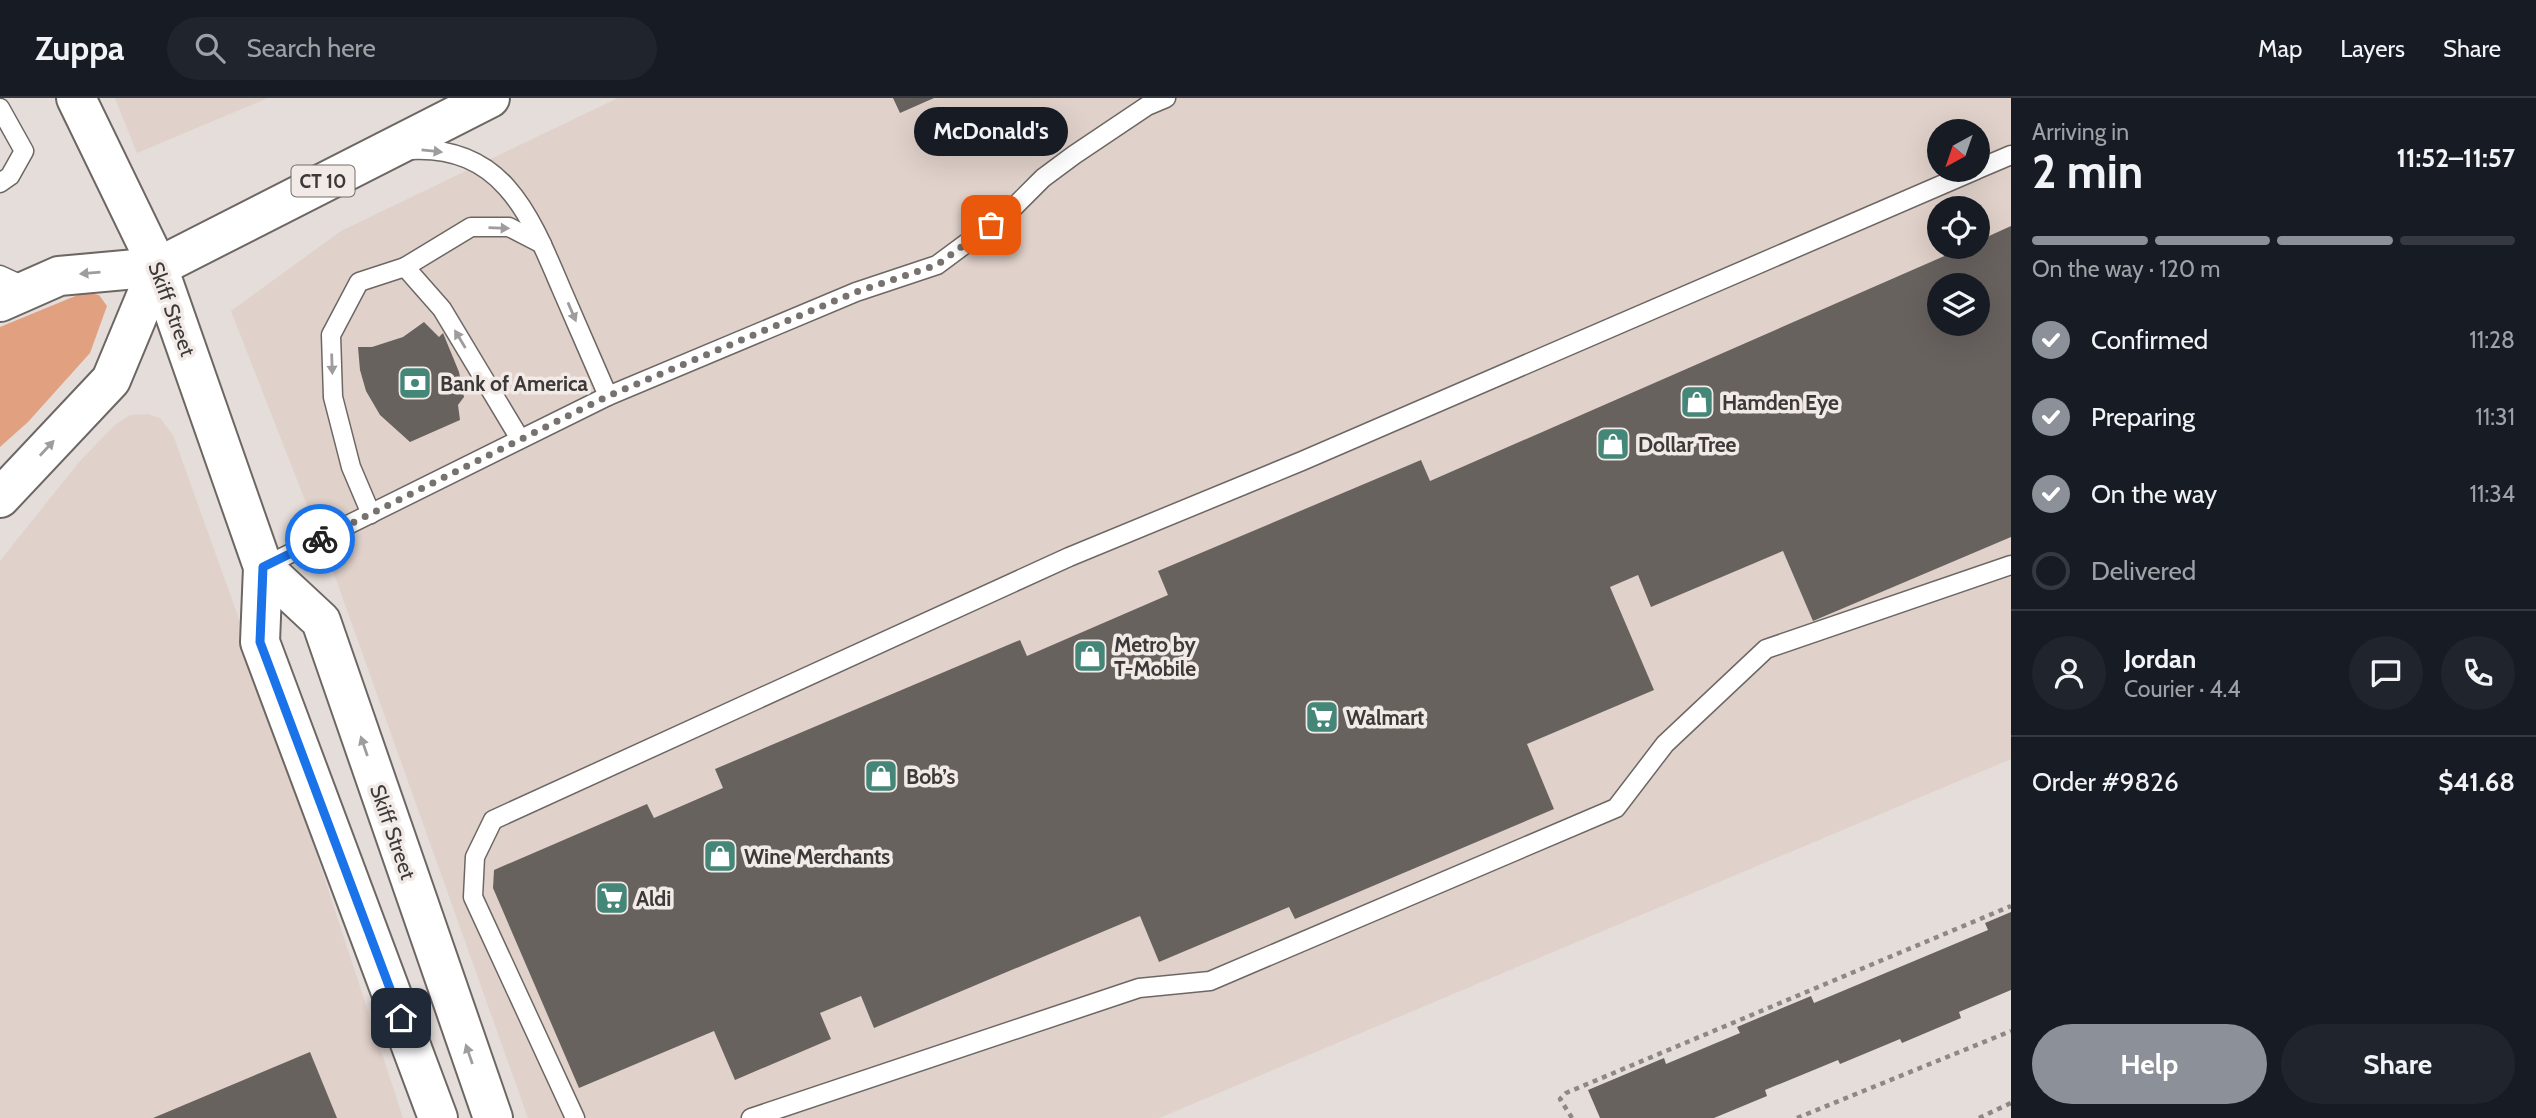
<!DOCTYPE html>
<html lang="en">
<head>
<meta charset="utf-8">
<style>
	:root { --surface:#171b24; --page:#20242c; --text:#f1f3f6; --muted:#9ea1a6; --line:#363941; --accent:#8c9099 }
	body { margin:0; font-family:Cabin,sans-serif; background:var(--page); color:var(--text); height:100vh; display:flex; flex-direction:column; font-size:26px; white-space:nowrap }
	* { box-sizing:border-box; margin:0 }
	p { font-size:23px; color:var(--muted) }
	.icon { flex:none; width:38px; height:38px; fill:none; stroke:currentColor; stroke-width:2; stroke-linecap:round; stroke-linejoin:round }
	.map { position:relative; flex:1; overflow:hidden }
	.panel { display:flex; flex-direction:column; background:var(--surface); width:525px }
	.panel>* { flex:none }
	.needle { width:46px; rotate:220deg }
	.tools { position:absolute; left:1927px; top:21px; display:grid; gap:14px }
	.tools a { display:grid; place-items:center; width:63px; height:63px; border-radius:50%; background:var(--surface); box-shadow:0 7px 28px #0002; font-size:35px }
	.pin { position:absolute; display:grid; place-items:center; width:60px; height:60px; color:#fff; margin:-30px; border-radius:14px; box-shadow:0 4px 10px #0006 }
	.courier { position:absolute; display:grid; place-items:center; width:70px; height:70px; margin:-35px; border:5px solid #1a73e8; border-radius:50%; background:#fff; color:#222; box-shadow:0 2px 9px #0007 }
	.bubble { position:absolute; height:49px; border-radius:24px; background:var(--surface); box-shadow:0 7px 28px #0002; font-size:23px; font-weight:700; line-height:49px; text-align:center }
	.summary em { font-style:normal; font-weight:700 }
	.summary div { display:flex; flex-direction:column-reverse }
	.summary { display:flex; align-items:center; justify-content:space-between; height:119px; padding:0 21px }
	h1 { font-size:46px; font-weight:700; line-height:52px }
	.bar { display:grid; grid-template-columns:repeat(4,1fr); gap:10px 7px; align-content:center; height:84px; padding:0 21px }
	.bar i { height:9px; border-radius:5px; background:var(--line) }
	.bar .active { background:var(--accent) }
	.bar p { grid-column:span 4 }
	.line { display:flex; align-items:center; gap:18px; padding:0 21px; border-top:2px solid var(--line) }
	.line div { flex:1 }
	.round { display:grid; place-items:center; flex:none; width:74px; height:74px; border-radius:37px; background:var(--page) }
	ol { padding:0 21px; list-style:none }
	li { display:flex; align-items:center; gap:21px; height:77px }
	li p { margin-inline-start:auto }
	li .icon { padding:7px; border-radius:50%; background:var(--accent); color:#fff; stroke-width:4 }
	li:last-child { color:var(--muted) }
	li i { width:38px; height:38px; border:4px solid var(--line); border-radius:50% }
	.action { display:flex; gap:14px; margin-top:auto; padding:14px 21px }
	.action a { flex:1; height:80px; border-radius:42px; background:var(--accent); color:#fff; font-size:28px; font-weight:700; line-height:80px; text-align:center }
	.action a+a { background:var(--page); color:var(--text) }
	header { display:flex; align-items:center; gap:42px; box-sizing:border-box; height:98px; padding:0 35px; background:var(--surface); border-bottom:2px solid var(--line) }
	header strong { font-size:33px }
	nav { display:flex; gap:38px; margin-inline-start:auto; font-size:24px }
	.search { width:490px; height:63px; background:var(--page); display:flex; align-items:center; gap:18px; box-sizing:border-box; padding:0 24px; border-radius:38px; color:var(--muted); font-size:26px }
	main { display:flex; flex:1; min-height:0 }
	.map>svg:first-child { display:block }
</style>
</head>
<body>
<header>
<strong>Zuppa</strong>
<div class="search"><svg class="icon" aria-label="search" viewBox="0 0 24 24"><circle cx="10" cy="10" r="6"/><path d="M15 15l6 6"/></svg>Search here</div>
<nav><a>Map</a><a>Layers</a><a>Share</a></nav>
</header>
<main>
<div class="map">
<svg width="2011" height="1020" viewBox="0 0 2011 1020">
	<rect width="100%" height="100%" fill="#e4ddd9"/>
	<g fill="#e0d1ca" fill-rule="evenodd">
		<polygon points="115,0 268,0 137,55"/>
		<path d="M618 0H2011V661L1159 1020H528L337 484 231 213 341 133ZM1939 33H1978V72H1939ZM1939 110H1978V149H1939ZM1939 187H1978V226H1939Z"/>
		<polygon points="148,316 160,320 173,337 244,535 403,1020 0,1020 0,463 80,363 116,326 130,317"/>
	</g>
	<polygon fill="#e1a181" points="85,194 99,197 107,208 90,255 28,324 0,349 0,229"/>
	<g fill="#68625f" fill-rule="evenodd">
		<polygon points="893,0 934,0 900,15"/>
		<path d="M2011 128V439L1813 523 1783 453 1651 509 1638 477 1610 489 1654 592 1527 646 1554 711 1295 821 1289 809 1159 864 1140 818 874 930 861 898 820 915 831 941 735 982 714 933 579 990 493 790 494 772 647 706 654 720 723 690 715 671 1020 542 1027 558 1168 497 1158 473 1421 362 1430 383 1965 149H1978V143ZM1939 187H1978V226H1939Z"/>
		<polygon points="424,224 439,239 443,235 459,274 464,299 458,307 460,322 410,344 380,317 366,293 360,272 358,249 372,249 403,239"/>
		<polygon points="2011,814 2011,892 1959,914 1961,920 1902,945 1900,941 1840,966 1838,962 1765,992 1767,998 1714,1020 1600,1020 1588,992 1664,960 1666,966 1740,935 1737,929 1811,898 1814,905 1988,832 1985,825"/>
		<polygon points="310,954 337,1020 153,1020"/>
	</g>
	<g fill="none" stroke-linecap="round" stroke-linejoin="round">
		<defs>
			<g id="lane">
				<polyline points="0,10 24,53 10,78 0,85"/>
				<path d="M410 52C503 47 530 117 561 190 577 226 592 262 608 298"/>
				<polyline points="1978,71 2011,57"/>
				<polyline points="405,169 471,129 509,129 542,146"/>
				<polyline points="0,177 26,189"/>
				<polyline points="371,416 351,369 333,299 331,237 359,184 405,169 442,211 520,341"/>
				<polyline points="263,469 608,298 856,194 937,167 1010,113 1043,80 1074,57 1147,8 1166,0"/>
				<polyline points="575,1020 473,799 475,759 493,722 1069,459 1302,363 1976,72"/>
				<polyline points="751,1020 1139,890 1210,883 1616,710 1665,646 1766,551 2011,467"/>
			</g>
			<g id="secondary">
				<polyline points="76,0 158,169 263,469 260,544 438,1020"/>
				<polyline points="263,469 321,523 493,1020"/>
			</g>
			<g id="primary">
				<polyline points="0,204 59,178 158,169 490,0"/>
				<polyline points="0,400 111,282 158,169"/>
			</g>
		</defs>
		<use href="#lane" stroke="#6d6764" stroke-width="21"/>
		<use href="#secondary" stroke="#6d6764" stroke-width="42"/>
		<use href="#primary" stroke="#6d6764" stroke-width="42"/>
		<g stroke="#8d8886" stroke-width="4.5" stroke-dasharray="5 5" stroke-linecap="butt">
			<polyline points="1572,1020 1560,1001 1566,995 2011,808"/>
			<polyline points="1797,1020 2011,933"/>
			<polyline points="1979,1020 2011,1005"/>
		</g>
		<use href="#lane" stroke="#fff" stroke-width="18"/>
		<use href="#secondary" stroke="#fff" stroke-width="38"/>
		<use href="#primary" stroke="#fff" stroke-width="38"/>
	</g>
	<defs><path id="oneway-solid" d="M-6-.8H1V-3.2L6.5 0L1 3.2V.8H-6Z" transform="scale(1.75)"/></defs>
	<g fill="#9e9c9c">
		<use href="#oneway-solid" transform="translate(432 53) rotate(6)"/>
		<use href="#oneway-solid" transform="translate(499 130) rotate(2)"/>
		<use href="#oneway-solid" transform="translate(90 175) rotate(175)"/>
		<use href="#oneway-solid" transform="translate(572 214) rotate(67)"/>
		<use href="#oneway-solid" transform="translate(460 241) rotate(-121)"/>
		<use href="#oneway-solid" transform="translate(332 266) rotate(88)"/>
		<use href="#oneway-solid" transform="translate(47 350) rotate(-47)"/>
		<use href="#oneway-solid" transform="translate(364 648) rotate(-109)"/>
		<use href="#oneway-solid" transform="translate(469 956) rotate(-109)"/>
	</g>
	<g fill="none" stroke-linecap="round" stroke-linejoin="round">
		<polyline stroke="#777270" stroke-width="7" stroke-dasharray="0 12.6" points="320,441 608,298 856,194 937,167 991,127"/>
		<polyline stroke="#1a73e8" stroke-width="9" points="320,441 263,469 260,544 401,920"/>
	</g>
	<defs>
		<symbol id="bank-square" viewBox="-11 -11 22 22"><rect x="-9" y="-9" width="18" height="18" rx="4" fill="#448678" stroke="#f2eae6"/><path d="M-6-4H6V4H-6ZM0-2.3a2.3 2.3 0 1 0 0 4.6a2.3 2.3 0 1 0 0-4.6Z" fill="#fff"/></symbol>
		<symbol id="shop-square" viewBox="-11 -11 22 22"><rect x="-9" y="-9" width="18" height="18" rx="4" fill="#448678" stroke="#f2eae6"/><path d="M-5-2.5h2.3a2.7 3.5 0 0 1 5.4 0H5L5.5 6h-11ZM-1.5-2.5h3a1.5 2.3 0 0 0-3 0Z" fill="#fff"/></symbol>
		<symbol id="supermarket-square" viewBox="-11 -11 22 22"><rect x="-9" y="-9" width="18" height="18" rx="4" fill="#448678" stroke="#f2eae6"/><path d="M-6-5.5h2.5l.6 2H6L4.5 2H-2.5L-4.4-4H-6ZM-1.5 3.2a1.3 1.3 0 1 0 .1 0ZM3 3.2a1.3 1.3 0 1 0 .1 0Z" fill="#fff"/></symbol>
	</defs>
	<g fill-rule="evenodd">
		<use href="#bank-square" x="396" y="266" width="38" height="38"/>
		<use href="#shop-square" x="1678" y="285" width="38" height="38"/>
		<use href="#shop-square" x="1594" y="327" width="38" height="38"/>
		<use href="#shop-square" x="1071" y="539" width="38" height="38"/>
		<use href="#supermarket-square" x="1303" y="600" width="38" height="38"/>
		<use href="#shop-square" x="862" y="659" width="38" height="38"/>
		<use href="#shop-square" x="701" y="739" width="38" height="38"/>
		<use href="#supermarket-square" x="593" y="781" width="38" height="38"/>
	</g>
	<g text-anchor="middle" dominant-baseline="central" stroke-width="7" stroke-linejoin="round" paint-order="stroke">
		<rect fill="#f2eae6" stroke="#736e6c" stroke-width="2" x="291.5" y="67.5" width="63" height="31" rx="5"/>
		<g font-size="19" font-weight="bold" fill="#3c3938">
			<text x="323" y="83">CT 10</text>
		</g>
		<g font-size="21" fill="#3c3938" stroke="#f2eae6">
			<text transform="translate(172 211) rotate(70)">Skiff Street</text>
			<text transform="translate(393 734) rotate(71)">Skiff Street</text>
		</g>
		<g font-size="21" font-weight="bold" fill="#3c3938" stroke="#f2eae6" text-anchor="start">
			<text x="440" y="285">Bank of America</text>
			<text x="1722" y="304">Hamden Eye</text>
			<text x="1638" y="346">Dollar Tree</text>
			<text x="1114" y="546">Metro by<tspan x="1114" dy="24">T-Mobile</tspan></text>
			<text x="1346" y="619">Walmart</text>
			<text x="906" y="678">Bob’s</text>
			<text x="744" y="758">Wine Merchants</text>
			<text x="636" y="800">Aldi</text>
		</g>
	</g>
</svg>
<div class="tools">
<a><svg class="needle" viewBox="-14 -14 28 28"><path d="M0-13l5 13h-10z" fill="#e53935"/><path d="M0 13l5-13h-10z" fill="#9ea1a6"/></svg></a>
<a><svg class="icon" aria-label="locate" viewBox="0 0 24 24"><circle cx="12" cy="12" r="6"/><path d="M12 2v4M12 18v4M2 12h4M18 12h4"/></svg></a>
<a><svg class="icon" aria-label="layers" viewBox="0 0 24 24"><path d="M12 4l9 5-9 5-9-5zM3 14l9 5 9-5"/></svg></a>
</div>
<div class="pin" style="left:991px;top:127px;background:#ea580c"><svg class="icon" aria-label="bag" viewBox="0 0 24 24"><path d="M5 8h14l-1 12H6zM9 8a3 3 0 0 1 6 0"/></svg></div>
<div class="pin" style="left:401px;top:920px;background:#1f2937"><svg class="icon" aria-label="home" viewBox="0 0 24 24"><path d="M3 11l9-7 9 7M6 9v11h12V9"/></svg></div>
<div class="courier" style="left:320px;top:441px"><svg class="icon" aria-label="bike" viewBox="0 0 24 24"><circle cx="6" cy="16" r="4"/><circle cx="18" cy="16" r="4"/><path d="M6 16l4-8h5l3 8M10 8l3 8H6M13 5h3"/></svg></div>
<div class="bubble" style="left:914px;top:9px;width:154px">McDonald's</div>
</div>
<section class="panel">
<div class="summary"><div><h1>2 min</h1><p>Arriving in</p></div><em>11:52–11:57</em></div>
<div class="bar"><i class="active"></i><i class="active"></i><i class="active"></i><i></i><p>On the way · 120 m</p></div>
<ol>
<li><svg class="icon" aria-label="check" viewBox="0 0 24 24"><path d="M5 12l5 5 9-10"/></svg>Confirmed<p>11:28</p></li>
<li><svg class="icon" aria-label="check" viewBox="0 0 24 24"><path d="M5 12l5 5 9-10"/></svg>Preparing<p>11:31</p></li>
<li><svg class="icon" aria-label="check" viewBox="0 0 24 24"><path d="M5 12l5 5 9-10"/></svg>On the way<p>11:34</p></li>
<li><i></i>Delivered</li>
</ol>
<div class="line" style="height:126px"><a class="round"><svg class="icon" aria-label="person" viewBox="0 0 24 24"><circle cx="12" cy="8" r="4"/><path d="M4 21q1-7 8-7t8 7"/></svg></a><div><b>Jordan</b><p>Courier · 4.4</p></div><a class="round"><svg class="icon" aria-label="chat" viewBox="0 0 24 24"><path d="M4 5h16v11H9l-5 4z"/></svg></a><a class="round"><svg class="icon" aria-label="phone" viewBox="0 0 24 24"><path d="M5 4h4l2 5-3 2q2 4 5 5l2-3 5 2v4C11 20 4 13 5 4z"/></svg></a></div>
<div class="line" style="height:91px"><div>Order #9826</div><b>$41.68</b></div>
<div class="action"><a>Help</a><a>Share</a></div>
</section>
</main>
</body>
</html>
